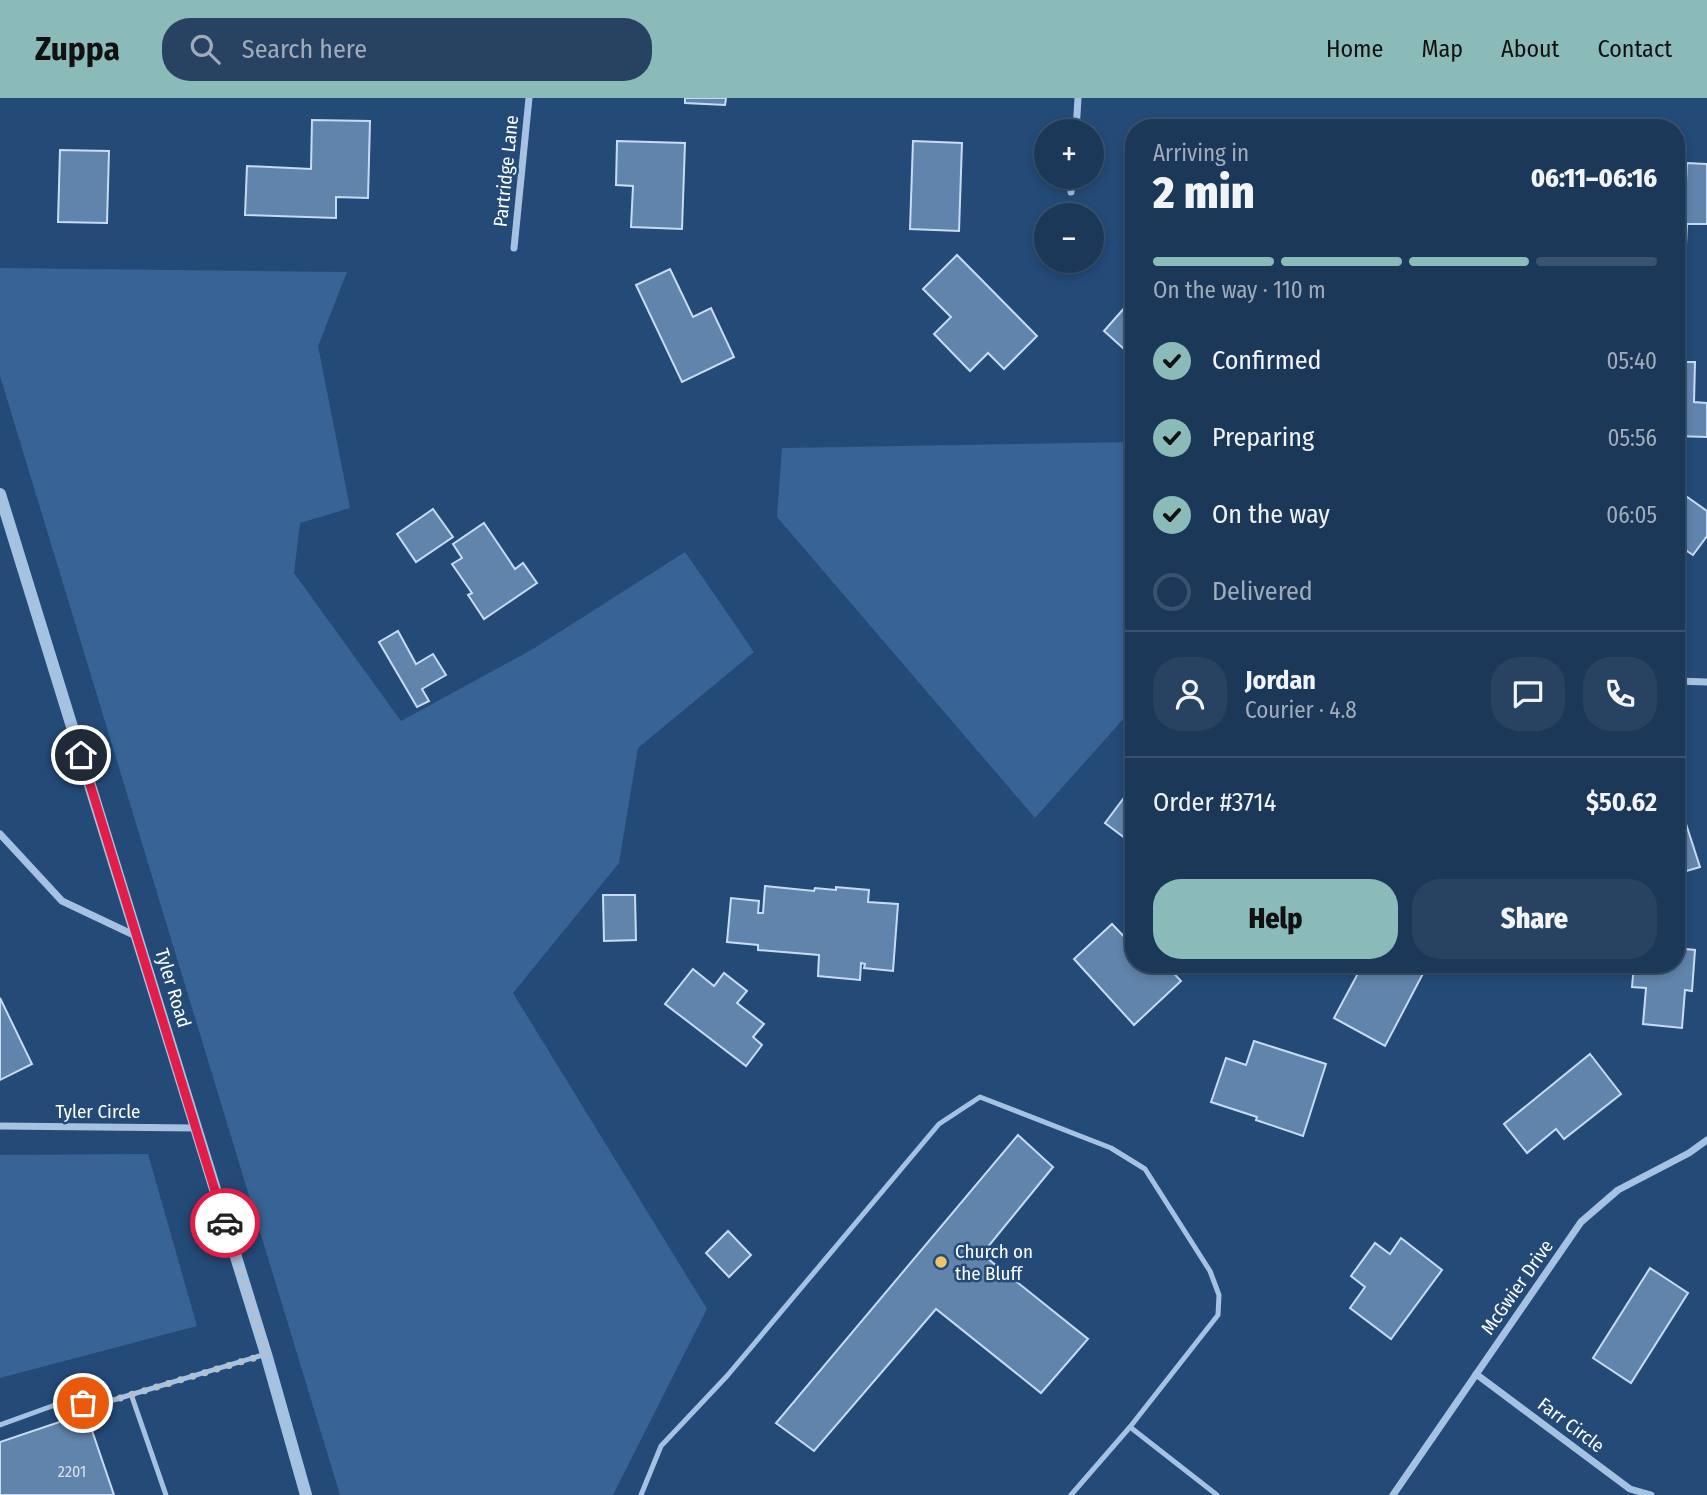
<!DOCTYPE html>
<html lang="en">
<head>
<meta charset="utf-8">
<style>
	:root { --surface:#1b3859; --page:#284362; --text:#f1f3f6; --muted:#a0acba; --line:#39526f; --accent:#8bbbb9 }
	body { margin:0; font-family:"Fira Sans Condensed",sans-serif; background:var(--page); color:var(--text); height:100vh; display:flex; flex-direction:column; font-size:26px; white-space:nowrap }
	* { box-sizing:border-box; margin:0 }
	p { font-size:23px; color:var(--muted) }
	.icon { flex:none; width:38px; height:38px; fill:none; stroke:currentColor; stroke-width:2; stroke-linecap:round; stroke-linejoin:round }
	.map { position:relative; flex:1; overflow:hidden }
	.side { position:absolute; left:1125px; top:21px; width:560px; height:854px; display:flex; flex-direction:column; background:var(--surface); border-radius:28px; box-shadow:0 4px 10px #0003,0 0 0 2px var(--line) }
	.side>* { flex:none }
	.tools { position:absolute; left:1034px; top:21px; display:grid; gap:14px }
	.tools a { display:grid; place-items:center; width:70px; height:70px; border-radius:50%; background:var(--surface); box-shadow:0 4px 10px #0003,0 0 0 2px var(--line); font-size:35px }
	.pin { position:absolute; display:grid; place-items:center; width:60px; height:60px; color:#fff; margin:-30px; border:4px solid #fff; border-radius:50%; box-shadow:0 2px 7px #0007 }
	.courier { position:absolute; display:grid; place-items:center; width:70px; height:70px; margin:-35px; border:5px solid #e11d48; border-radius:50%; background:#fff; color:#222; box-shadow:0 2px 9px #0007 }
	.summary em { font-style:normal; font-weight:800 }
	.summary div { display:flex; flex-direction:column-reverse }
	.summary { display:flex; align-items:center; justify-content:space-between; height:119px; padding:0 28px }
	h1 { font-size:46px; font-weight:800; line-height:52px }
	.bar { display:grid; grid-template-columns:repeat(4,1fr); gap:10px 7px; align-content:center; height:84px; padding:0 28px }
	.bar i { height:9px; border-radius:5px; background:var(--line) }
	.bar .on { background:var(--accent) }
	.bar p { grid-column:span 4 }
	.line { display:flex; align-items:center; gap:18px; padding:0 28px; border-top:2px solid var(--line) }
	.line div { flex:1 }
	.round { display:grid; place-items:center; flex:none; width:74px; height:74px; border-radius:28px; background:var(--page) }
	ol { padding:0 28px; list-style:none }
	li { display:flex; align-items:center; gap:21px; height:77px }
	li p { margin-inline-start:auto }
	li .icon { padding:7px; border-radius:50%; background:var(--accent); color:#111; stroke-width:4 }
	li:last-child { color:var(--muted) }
	li i { width:38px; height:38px; border:4px solid var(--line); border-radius:50% }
	.primary-button { display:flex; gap:14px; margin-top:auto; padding:14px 28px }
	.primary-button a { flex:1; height:80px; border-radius:28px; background:var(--accent); color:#111; font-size:28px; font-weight:800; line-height:80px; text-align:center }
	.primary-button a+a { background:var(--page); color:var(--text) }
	header { display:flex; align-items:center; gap:42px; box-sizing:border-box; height:98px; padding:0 35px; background:var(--accent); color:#111 }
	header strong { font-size:33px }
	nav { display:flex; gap:38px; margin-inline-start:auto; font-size:24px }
	.search { width:490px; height:63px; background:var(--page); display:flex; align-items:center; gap:18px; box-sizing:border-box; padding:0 24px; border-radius:28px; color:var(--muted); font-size:26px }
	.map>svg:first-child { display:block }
</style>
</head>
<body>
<header>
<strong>Zuppa</strong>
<div class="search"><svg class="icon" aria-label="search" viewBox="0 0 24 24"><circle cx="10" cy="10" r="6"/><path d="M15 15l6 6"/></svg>Search here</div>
<nav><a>Home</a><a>Map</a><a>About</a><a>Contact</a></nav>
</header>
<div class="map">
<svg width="1707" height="1397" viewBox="0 0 1707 1397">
	<rect width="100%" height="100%" fill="#244a77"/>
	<g fill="#376495">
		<polygon points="0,170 347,174 318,248 350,410 300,425 294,475 401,623 533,551 685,454 754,554 638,650 619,765 513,895 707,1211 613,1397 340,1397 0,278"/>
		<polygon points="1134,344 1134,609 1035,720 777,419 782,350"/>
		<polygon points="148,1056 197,1228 0,1280 0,1057"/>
	</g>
	<g fill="#6184ac" stroke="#c7dcf3" stroke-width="2">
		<polygon points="685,0 726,0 725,7 685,5"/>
		<polygon points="312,22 370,23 368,100 336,99 336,120 245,117 247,68 311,71"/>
		<polygon points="617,43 685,45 682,131 631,129 633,88 616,87"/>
		<polygon points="913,43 962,45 959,133 910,131"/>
		<polygon points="60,52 109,53 107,125 58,124"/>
		<polygon points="1687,65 1707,66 1707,126 1687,126 1686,147 1676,146 1676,83 1686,84"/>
		<polygon points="957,157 1037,238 1004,271 988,255 970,273 934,236 951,219 923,191"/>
		<polygon points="670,171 693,219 711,210 734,259 682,284 636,187"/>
		<polygon points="1134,199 1134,260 1104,233"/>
		<polygon points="1676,264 1695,264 1694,304 1707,305 1707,339 1676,338"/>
		<polygon points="1676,391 1707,413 1707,438 1693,457 1676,446"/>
		<polygon points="433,411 453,439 416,464 397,436"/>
		<polygon points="484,425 515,471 523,465 537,485 484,521 468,497 472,495 452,466 462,460 453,446"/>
		<polygon points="398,533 416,566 433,556 446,577 422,591 429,603 417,609 379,544"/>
		<polygon points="1129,693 1134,696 1134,747 1105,725"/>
		<polygon points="1676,695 1700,769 1676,776"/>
		<polygon points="765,788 814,793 815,790 836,792 836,789 869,792 868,804 898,806 893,873 864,870 865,866 861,865 860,882 818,878 819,857 758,852 758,847 727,844 731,800 759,803 758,815 763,815"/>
		<polygon points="603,797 635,797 636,842 604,843"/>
		<polygon points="1112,826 1134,849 1134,866 1165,866 1181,883 1134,927 1074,861"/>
		<polygon points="1676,850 1695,852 1692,893 1685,892 1682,930 1643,926 1646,890 1632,889 1634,866 1676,866"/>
		<polygon points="1363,866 1428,866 1385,948 1334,920"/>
		<polygon points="693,871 714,888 724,875 747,893 737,905 764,926 753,939 762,947 746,968 665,906"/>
		<polygon points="0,900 32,966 0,982"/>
		<polygon points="1254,943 1326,966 1303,1038 1256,1022 1257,1019 1211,1004 1226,960 1246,967"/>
		<polygon points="1590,956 1621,996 1564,1041 1556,1031 1527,1055 1504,1026"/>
		<polygon points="1018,1037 1053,1069 982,1156 1088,1241 1041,1295 936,1211 814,1353 776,1325"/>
		<polygon points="728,1133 751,1157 729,1179 706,1155"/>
		<polygon points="1401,1140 1442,1172 1391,1241 1350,1210 1365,1189 1351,1178 1375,1145 1390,1156"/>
		<polygon points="1650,1170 1688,1195 1631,1285 1593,1260"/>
		<polygon points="86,1315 114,1397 0,1397 0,1344"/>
	</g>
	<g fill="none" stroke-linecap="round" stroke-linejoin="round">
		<g stroke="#a5c2e3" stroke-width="5">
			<polyline points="131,1296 166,1397"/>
			<polyline points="0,1327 55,1307 110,1303 266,1256"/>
			<polyline points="641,1397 661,1348 727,1278 939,1026 980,999 1111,1050 1145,1071 1210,1173 1219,1197 1218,1217 1130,1329"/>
			<polyline points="1071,1397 1130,1329 1217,1397"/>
		</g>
		<g stroke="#a5c2e3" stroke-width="7">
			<polyline points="1076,33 1078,0"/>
			<polyline points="1071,94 1072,79"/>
			<polyline points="514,150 529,0"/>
			<polyline points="1676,583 1707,584"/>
			<polyline points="0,736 62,803 138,839"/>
			<polyline points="0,1028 195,1030"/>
			<polyline points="1476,1276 1630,1391 1651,1397"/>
			<polyline points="1393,1397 1581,1124 1618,1092 1689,1055 1707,1042"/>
		</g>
		<polyline stroke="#a5c2e3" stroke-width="12" points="0,396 266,1256 306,1397"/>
	</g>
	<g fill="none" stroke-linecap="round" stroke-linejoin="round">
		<polyline stroke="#b2c0cf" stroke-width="7" stroke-dasharray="0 12.6" points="83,1305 110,1303 267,1256 225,1125"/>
		<polyline stroke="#e11d48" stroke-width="9" points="81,657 225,1125"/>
	</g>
	<circle fill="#edc469" stroke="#244a77" stroke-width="2.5" cx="941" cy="1164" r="7"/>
	<g text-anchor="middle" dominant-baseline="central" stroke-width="5" stroke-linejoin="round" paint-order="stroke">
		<g font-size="16" fill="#d8e0ea">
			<text x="72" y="1373">2201</text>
		</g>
		<g font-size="19" fill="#fff" stroke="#244a77">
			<text transform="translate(506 73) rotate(-84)">Partridge Lane</text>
			<text transform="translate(173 890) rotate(73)">Tyler Road</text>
			<text x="98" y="1013">Tyler Circle</text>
			<text transform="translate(1517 1189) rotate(-55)">McGwier Drive</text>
			<text transform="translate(1571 1327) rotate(37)">Farr Circle</text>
		</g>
		<g font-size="19" fill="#fff" stroke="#244a77" text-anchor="start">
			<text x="955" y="1153">Church on<tspan x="955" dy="22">the Bluff</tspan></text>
		</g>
	</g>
</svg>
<div class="tools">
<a>+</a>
<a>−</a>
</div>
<div class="pin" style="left:83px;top:1305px;background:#ea580c"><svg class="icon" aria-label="bag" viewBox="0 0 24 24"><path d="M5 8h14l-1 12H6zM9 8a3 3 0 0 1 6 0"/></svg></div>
<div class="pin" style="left:81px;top:657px;background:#1f2937"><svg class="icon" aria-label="home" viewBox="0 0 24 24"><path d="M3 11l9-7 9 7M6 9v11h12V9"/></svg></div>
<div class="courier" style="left:225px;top:1125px"><svg class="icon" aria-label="car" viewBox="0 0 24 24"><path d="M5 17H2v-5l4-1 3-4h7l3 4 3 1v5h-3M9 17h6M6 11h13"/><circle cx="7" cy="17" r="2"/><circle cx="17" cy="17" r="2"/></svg></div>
<section class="side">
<div class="summary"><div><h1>2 min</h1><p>Arriving in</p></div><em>06:11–06:16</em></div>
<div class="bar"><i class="on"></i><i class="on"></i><i class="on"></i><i></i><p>On the way · 110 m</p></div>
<ol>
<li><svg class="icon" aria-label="check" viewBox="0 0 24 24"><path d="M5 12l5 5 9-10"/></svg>Confirmed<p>05:40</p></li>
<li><svg class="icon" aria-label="check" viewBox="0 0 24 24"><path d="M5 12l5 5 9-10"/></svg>Preparing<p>05:56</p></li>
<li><svg class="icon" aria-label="check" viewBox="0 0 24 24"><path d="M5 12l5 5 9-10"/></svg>On the way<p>06:05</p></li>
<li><i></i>Delivered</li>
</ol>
<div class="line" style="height:126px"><a class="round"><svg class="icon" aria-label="person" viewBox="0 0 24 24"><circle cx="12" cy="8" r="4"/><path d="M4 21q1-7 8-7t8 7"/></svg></a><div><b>Jordan</b><p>Courier · 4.8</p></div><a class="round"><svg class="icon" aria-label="chat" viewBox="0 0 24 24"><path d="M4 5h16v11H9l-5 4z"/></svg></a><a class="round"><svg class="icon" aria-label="phone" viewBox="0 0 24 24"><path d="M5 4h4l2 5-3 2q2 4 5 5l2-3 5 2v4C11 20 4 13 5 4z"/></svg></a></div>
<div class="line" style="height:91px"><div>Order #3714</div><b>$50.62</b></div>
<div class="primary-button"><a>Help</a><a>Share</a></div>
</section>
</div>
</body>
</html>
